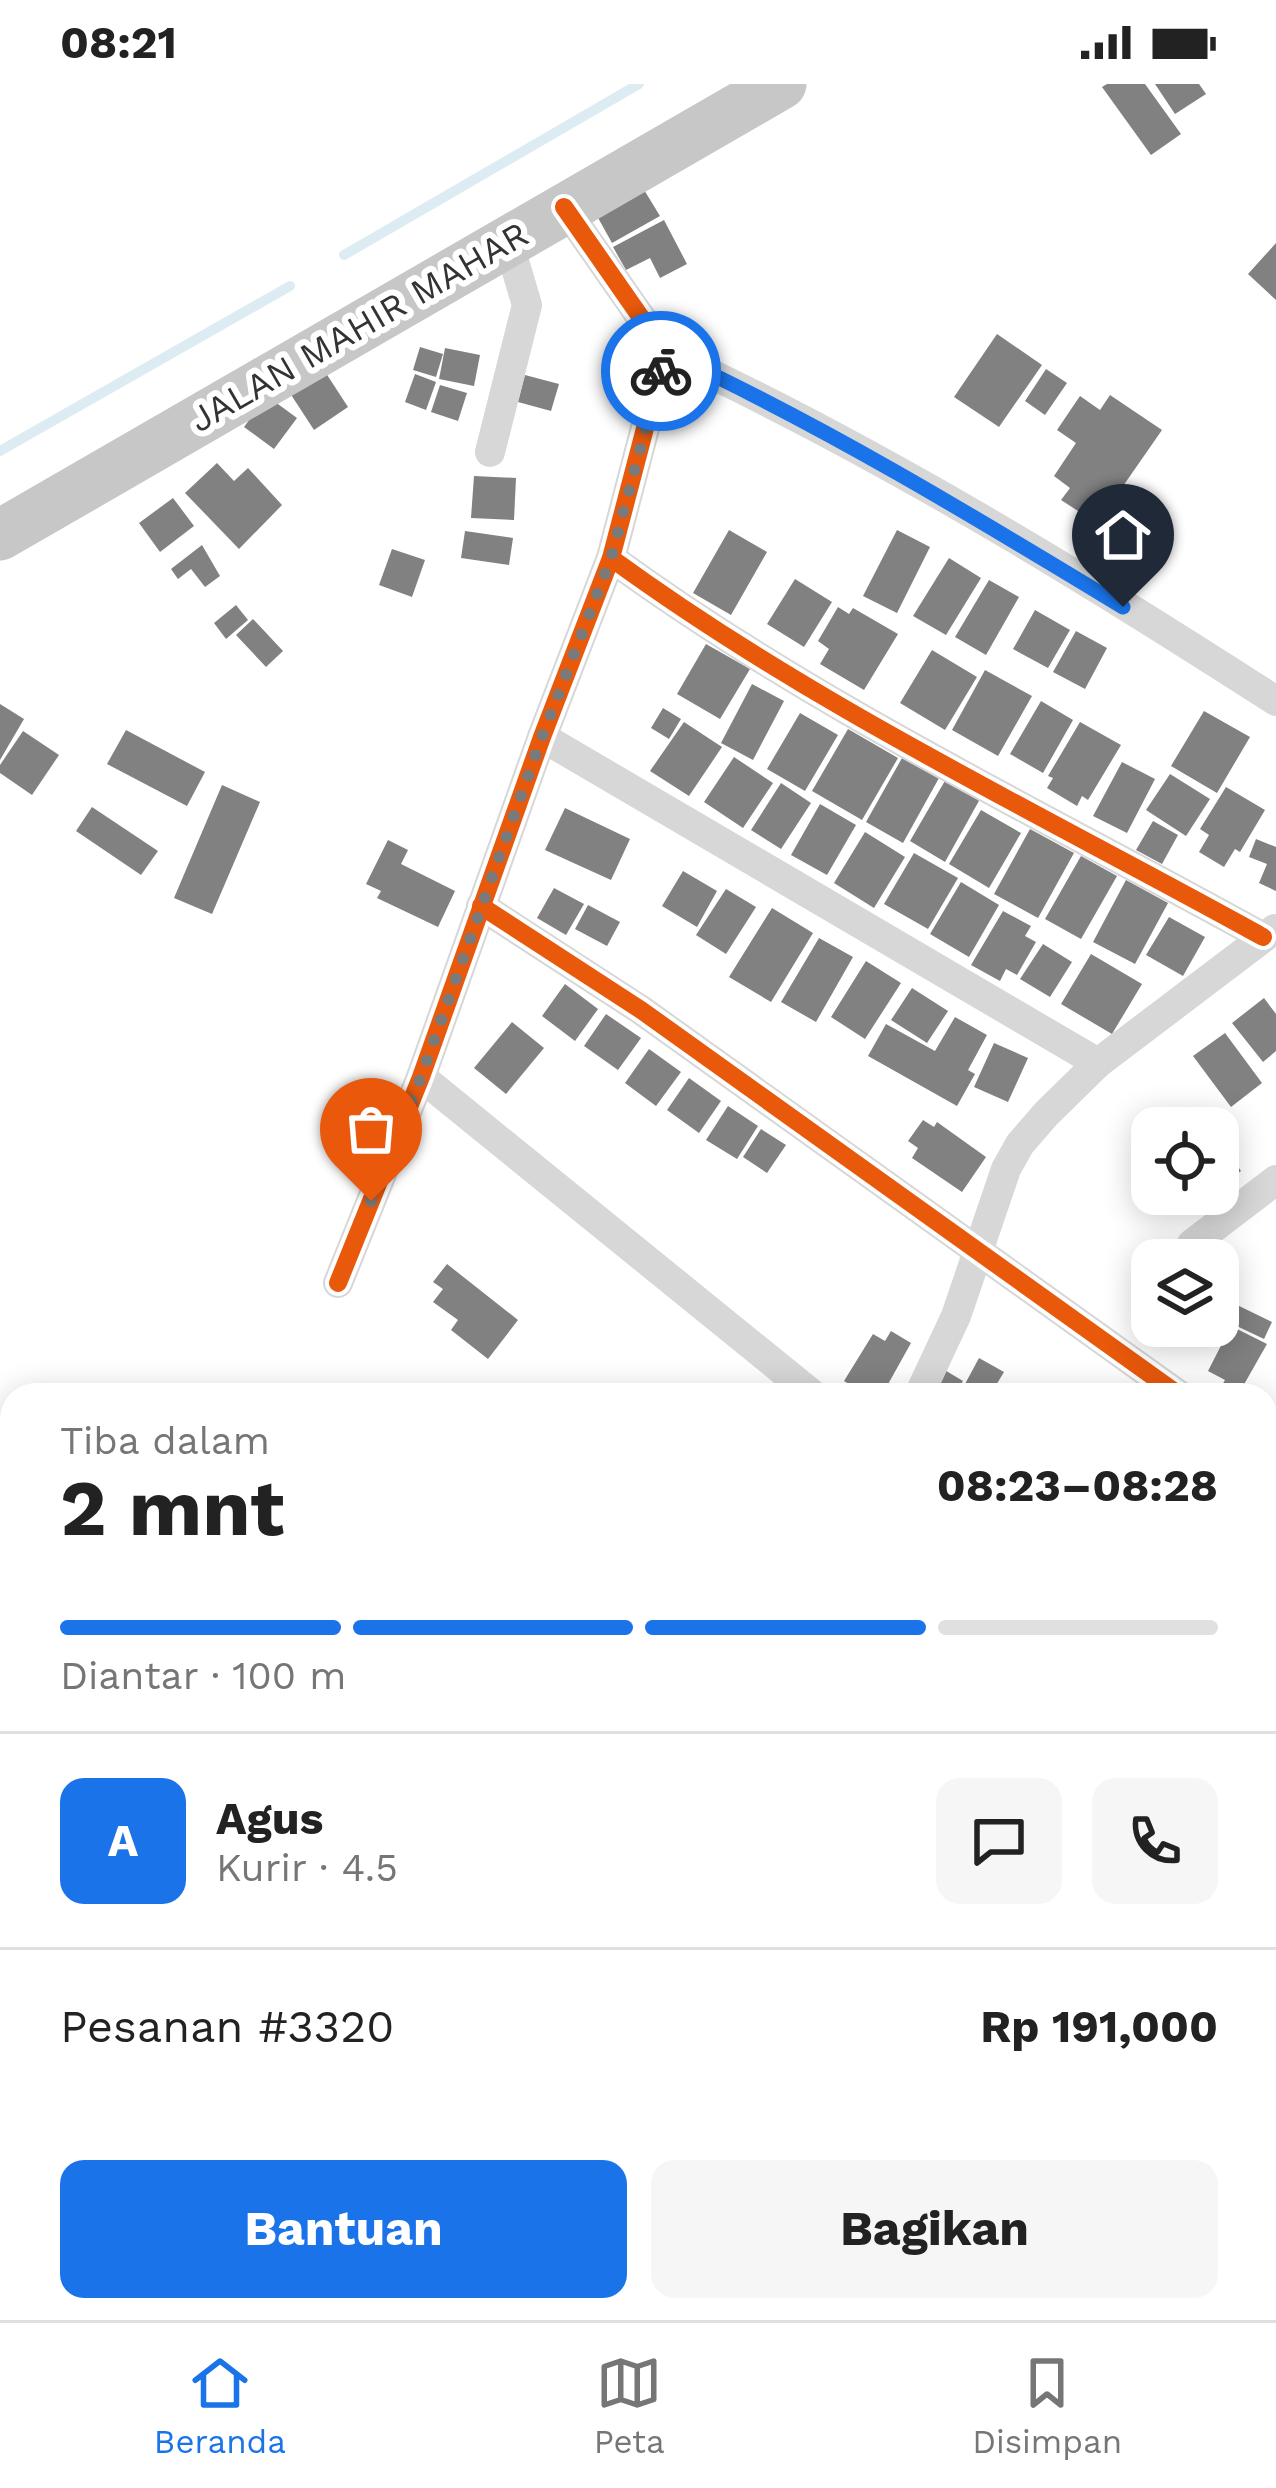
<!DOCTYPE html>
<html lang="id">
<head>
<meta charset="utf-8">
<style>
	:root { --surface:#fff; --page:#f6f6f6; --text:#222; --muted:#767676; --line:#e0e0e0; --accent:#1a73e8 }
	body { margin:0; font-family:"Work Sans",sans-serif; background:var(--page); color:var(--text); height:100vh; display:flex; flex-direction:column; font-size:45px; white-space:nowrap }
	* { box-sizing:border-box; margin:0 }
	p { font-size:39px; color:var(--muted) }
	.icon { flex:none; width:66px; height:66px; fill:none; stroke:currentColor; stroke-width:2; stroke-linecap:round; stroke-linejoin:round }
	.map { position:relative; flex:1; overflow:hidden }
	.sheet { position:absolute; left:0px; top:1299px; width:1278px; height:939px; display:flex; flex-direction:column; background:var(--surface); border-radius:36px 36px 0 0; box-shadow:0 6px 30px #0003 }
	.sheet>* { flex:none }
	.buttons { position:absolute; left:1131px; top:1023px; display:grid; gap:24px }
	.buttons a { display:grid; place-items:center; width:108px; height:108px; border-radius:24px; background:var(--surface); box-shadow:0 6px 30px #0003; font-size:60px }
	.pin { position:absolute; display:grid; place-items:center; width:102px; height:102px; color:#fff; margin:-123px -51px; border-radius:50% 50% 50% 0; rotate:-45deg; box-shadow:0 0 12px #0007 }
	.pin .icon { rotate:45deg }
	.courier { position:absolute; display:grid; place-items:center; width:120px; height:120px; margin:-60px; border:9px solid #1a73e8; border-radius:50%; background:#fff; color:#222; box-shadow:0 3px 15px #0007 }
	.overview em { font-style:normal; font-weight:700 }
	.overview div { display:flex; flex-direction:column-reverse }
	.overview { display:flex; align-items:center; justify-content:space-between; height:204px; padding:0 60px }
	h1 { font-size:78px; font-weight:700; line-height:90px }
	.bar { display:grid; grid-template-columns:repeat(4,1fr); gap:18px 12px; align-content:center; height:144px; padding:0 60px }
	.bar i { height:15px; border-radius:9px; background:var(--line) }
	.bar .active { background:var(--accent) }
	.bar p { grid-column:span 4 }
	.line { display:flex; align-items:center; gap:30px; padding:0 60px; border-top:3px solid var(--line) }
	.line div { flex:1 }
	.round { display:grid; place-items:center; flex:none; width:126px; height:126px; border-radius:24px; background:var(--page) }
	.action { display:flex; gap:24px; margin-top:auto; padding:24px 60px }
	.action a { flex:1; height:138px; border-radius:24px; background:var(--accent); color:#fff; font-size:48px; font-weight:700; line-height:138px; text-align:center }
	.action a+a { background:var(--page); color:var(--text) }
	.status { display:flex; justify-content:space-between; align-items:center; height:84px; padding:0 60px; background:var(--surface); direction:ltr }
	.status svg { height:33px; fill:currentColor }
	.tab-bar { display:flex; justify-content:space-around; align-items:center; height:168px; border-top:3px solid var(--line); background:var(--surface); font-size:33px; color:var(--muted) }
	.tab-bar a { display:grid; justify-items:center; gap:6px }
	.tab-bar .active { color:var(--accent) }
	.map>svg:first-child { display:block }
</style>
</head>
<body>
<div class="status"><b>08:21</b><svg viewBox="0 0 49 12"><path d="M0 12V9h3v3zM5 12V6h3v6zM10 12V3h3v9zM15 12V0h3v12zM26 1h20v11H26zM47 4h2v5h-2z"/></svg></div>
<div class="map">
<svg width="1276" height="2236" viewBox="0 0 1276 2236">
	<rect width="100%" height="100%" fill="#fff"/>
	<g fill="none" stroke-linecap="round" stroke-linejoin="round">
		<g stroke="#ddebf3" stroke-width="10">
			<polyline points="344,171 639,0"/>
			<polyline points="0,367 290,202"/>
		</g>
	</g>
	<g fill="#818181">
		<polygon points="1107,0 1145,0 1181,50 1151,71 1102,3"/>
		<polygon points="1155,0 1199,0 1206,10 1175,30"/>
		<polygon points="638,96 660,132 612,159 592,123"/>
		<polygon points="664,136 687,180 660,194 650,174 626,186 613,163"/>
		<polygon points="1276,159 1276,216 1248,190"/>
		<polygon points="997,250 1042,281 999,343 954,313"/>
		<polygon points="420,263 443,270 436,293 413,286"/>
		<polygon points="445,264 480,271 474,302 439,295"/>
		<polygon points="320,280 348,323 314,346 286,303"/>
		<polygon points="1046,285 1067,299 1045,331 1025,317"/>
		<polygon points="415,290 436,298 426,326 405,318"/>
		<polygon points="525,291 559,300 551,327 518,318"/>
		<polygon points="440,301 467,309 458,337 431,328"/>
		<polygon points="1110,311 1162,346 1105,428 1100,424 1092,436 1061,416 1070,404 1054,392 1076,359 1057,346 1080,312 1100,326"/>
		<polygon points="267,312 297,334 274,365 244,343"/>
		<polygon points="217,379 234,397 248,384 282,421 239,465 185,409"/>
		<polygon points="474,392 516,394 514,436 471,434"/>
		<polygon points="173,414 194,442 160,468 139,439"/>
		<polygon points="729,446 767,468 731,531 693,509"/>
		<polygon points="897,446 930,463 897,529 863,512"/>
		<polygon points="465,447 513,454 509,481 461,474"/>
		<polygon points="202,461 220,492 205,503 191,485 178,495 171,485"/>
		<polygon points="392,465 425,476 412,513 379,501"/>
		<polygon points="949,474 981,494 946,551 913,532"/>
		<polygon points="795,495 832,518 804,563 767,540"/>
		<polygon points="989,496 1019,513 986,571 955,553"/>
		<polygon points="236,521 248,536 226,555 214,539"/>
		<polygon points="838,523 849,530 853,524 898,550 864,606 820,580 829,565 818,557"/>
		<polygon points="1035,526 1070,546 1048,584 1013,565"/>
		<polygon points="253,535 283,567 266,583 236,551"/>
		<polygon points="1076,547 1107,564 1085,605 1053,588"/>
		<polygon points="706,560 750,585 720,635 677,610"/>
		<polygon points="932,566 977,593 945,646 900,619"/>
		<polygon points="985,586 1032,612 998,672 952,646"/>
		<polygon points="752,600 784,617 753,676 721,659"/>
		<polygon points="1041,617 1073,636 1043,689 1010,670"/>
		<polygon points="0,620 24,635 0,676"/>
		<polygon points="663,624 681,635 669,655 651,644"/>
		<polygon points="1204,627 1250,653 1217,709 1171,682"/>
		<polygon points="800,629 838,651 805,707 767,685"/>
		<polygon points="684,638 722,663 689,712 650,687"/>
		<polygon points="1080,638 1121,661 1088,716 1082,712 1077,722 1047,704 1053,694 1048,692"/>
		<polygon points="848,645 898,674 862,736 812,707"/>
		<polygon points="126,646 205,688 187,722 107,680"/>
		<polygon points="23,647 59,671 32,711 0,689 0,681"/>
		<polygon points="734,673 773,699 743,744 704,718"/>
		<polygon points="902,674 939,694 903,759 866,738"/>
		<polygon points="1122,678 1155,695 1127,749 1093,732"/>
		<polygon points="1170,690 1210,715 1186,752 1146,726"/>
		<polygon points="946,695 980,715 945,778 910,757"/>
		<polygon points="781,699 811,719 781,765 751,746"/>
		<polygon points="222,701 260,718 212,830 174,814"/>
		<polygon points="1226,703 1265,726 1240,768 1235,765 1224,783 1199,768 1209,751 1200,745"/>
		<polygon points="820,720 856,741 827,791 791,771"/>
		<polygon points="92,723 158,767 141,791 76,747"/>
		<polygon points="565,724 630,755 611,796 545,766"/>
		<polygon points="981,726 1021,749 989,804 949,780"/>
		<polygon points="1153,737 1178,751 1162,780 1136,766"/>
		<polygon points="1030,745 1074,769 1038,834 994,810"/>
		<polygon points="865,748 905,773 874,824 834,799"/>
		<polygon points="1256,755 1276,763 1276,807 1259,799 1267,780 1249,773"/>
		<polygon points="388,756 408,766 401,780 455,807 438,843 377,814 381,807 366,800"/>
		<polygon points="914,769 958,794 928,845 884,820"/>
		<polygon points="1081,772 1117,792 1081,855 1045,835"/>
		<polygon points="683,787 717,807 697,843 662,822"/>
		<polygon points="1126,796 1168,819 1135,880 1093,858"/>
		<polygon points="961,798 999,821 969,873 930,850"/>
		<polygon points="554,804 584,820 566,851 537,834"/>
		<polygon points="726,805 756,823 726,870 696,851"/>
		<polygon points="588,821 620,838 607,862 575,845"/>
		<polygon points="772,824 813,849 771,918 729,893"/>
		<polygon points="1003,827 1031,842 1025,852 1036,858 1017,891 1006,885 1000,897 971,881"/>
		<polygon points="1169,833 1205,853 1183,892 1146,871"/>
		<polygon points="819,854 853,873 816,938 781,918"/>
		<polygon points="1043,860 1072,878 1050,913 1020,895"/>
		<polygon points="1091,870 1142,900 1112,950 1061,920"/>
		<polygon points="866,877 901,899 865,955 831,933"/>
		<polygon points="565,900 598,925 575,957 542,932"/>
		<polygon points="912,904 948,927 927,959 891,936"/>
		<polygon points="1264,914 1276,930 1276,967 1263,978 1232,939"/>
		<polygon points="606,930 641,954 618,986 584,962"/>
		<polygon points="955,933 987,951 968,986 975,990 957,1022 868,972 886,940 935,967"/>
		<polygon points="512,938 544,964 506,1010 474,984"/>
		<polygon points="1225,949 1262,999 1231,1023 1193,972"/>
		<polygon points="994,959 1028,974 1008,1018 974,1003"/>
		<polygon points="649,965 681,988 656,1022 625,999"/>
		<polygon points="689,994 721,1017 699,1049 667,1026"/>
		<polygon points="728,1022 758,1042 737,1075 706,1056"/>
		<polygon points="923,1036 934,1043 937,1038 986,1073 962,1108 912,1074 918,1064 908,1057"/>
		<polygon points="761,1045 786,1061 767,1089 743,1073"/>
		<polygon points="1218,1054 1241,1087 1218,1104"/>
		<polygon points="447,1180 518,1236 488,1275 451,1246 458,1236 433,1218 443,1205 433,1198"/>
		<polygon points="1233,1219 1272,1238 1264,1255 1224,1236"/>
		<polygon points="1231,1242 1267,1260 1238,1311 1221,1303 1225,1296 1208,1287"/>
		<polygon points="891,1247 911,1259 882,1311 867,1311 844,1297 873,1250 885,1257"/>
		<polygon points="979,1274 1004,1288 995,1303 1003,1308 1001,1311 986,1311 965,1300"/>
		<polygon points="943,1285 963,1297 954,1311 927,1311"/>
		<polygon points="350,2226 411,2226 424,2236 342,2236"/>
		<polygon points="521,2226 569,2226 561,2236 513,2236"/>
		<polygon points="600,2226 650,2226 643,2236 606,2236 597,2230"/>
		<polygon points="668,2226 692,2226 707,2236 661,2236"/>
		<polygon points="850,2226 933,2226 928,2236 844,2236"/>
		<polygon points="1123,2226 1210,2226 1218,2232 1215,2236 1115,2236"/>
	</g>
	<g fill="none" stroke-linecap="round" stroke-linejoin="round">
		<g stroke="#d7d7d7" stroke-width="30">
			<path d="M665 268C878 367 1079 490 1276 617"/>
			<polyline points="490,368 527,221 508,157"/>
			<path d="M611 474C815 623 1043 731 1263 853"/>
			<polyline points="542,653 1098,979"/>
			<polyline points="481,822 641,926 1179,1311"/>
			<polyline points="421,993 813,1311"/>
			<polyline points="1192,1160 1276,1096"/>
			<polyline points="338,1199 421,993 542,653 611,474 665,268 564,123"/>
			<polyline points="919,1311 956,1232 1006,1085 1020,1060 1046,1030 1098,979 1275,845"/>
			<polyline points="1266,1373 1276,1380"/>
			<polyline points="1266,1715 1276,1693"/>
			<polyline points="443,2226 456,2236"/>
			<polyline points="741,2226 755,2236"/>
			<polyline points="320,2236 327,2226"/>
		</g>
		<polyline stroke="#c7c7c7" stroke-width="51" points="0,451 781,0"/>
		<defs>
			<g id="cycleway">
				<path d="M611 474C815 623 1043 731 1263 853"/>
				<polyline points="481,822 641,926 1179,1311"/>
				<polyline points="338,1199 421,993 542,653 611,474 665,268 564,123"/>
			</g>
		</defs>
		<use href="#cycleway" stroke="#fff" stroke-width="26"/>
		<use href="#cycleway" stroke="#e8590c" stroke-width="18"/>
	</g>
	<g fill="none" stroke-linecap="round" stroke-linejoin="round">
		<polyline stroke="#7a7a7a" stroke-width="12" stroke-dasharray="0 21.6" points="371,1117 421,993 542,653 611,474 661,287"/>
		<path stroke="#1a73e8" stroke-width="15" d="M661 287 665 268C825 342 973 432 1123 523"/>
	</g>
	<g text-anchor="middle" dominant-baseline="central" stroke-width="12" stroke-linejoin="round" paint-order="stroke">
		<g font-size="36" fill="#333" stroke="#fff">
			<text transform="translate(359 243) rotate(-30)">JALAN MAHIR MAHAR</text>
		</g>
	</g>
</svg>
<div class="buttons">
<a><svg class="icon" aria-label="locate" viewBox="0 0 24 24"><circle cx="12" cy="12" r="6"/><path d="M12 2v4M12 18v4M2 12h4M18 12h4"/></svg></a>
<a><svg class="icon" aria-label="layers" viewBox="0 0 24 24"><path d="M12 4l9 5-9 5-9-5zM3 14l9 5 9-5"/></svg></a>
</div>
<div class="pin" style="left:371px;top:1117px;background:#ea580c"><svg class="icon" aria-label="bag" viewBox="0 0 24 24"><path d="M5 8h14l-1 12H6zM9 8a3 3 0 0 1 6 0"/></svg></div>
<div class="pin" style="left:1123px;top:523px;background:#1f2937"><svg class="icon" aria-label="home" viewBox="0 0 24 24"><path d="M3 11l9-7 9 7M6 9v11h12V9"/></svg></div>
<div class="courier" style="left:661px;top:287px"><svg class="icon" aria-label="bike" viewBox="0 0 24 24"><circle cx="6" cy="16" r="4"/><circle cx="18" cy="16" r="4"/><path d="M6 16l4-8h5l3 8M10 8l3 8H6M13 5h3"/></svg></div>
<section class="sheet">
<div class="overview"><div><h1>2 mnt</h1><p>Tiba dalam</p></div><em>08:23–08:28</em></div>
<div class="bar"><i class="active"></i><i class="active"></i><i class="active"></i><i></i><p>Diantar · 100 m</p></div>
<div class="line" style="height:216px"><b class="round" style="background:var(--accent);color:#fff">A</b><div><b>Agus</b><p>Kurir · 4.5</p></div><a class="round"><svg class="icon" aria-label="chat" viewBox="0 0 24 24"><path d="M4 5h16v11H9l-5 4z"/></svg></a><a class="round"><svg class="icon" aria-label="phone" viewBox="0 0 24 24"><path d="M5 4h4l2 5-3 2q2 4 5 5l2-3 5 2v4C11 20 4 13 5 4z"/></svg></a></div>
<div class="line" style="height:156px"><div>Pesanan #3320</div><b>Rp 191,000</b></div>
<div class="action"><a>Bantuan</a><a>Bagikan</a></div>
</section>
</div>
<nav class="tab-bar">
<a class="active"><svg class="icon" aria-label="home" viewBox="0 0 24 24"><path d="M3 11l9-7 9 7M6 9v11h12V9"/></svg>Beranda</a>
<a><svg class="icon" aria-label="map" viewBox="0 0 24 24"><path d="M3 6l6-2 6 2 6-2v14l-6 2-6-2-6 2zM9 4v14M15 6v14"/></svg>Peta</a>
<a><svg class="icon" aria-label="saved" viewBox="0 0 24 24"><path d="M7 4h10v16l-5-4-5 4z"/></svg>Disimpan</a>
</nav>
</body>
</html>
